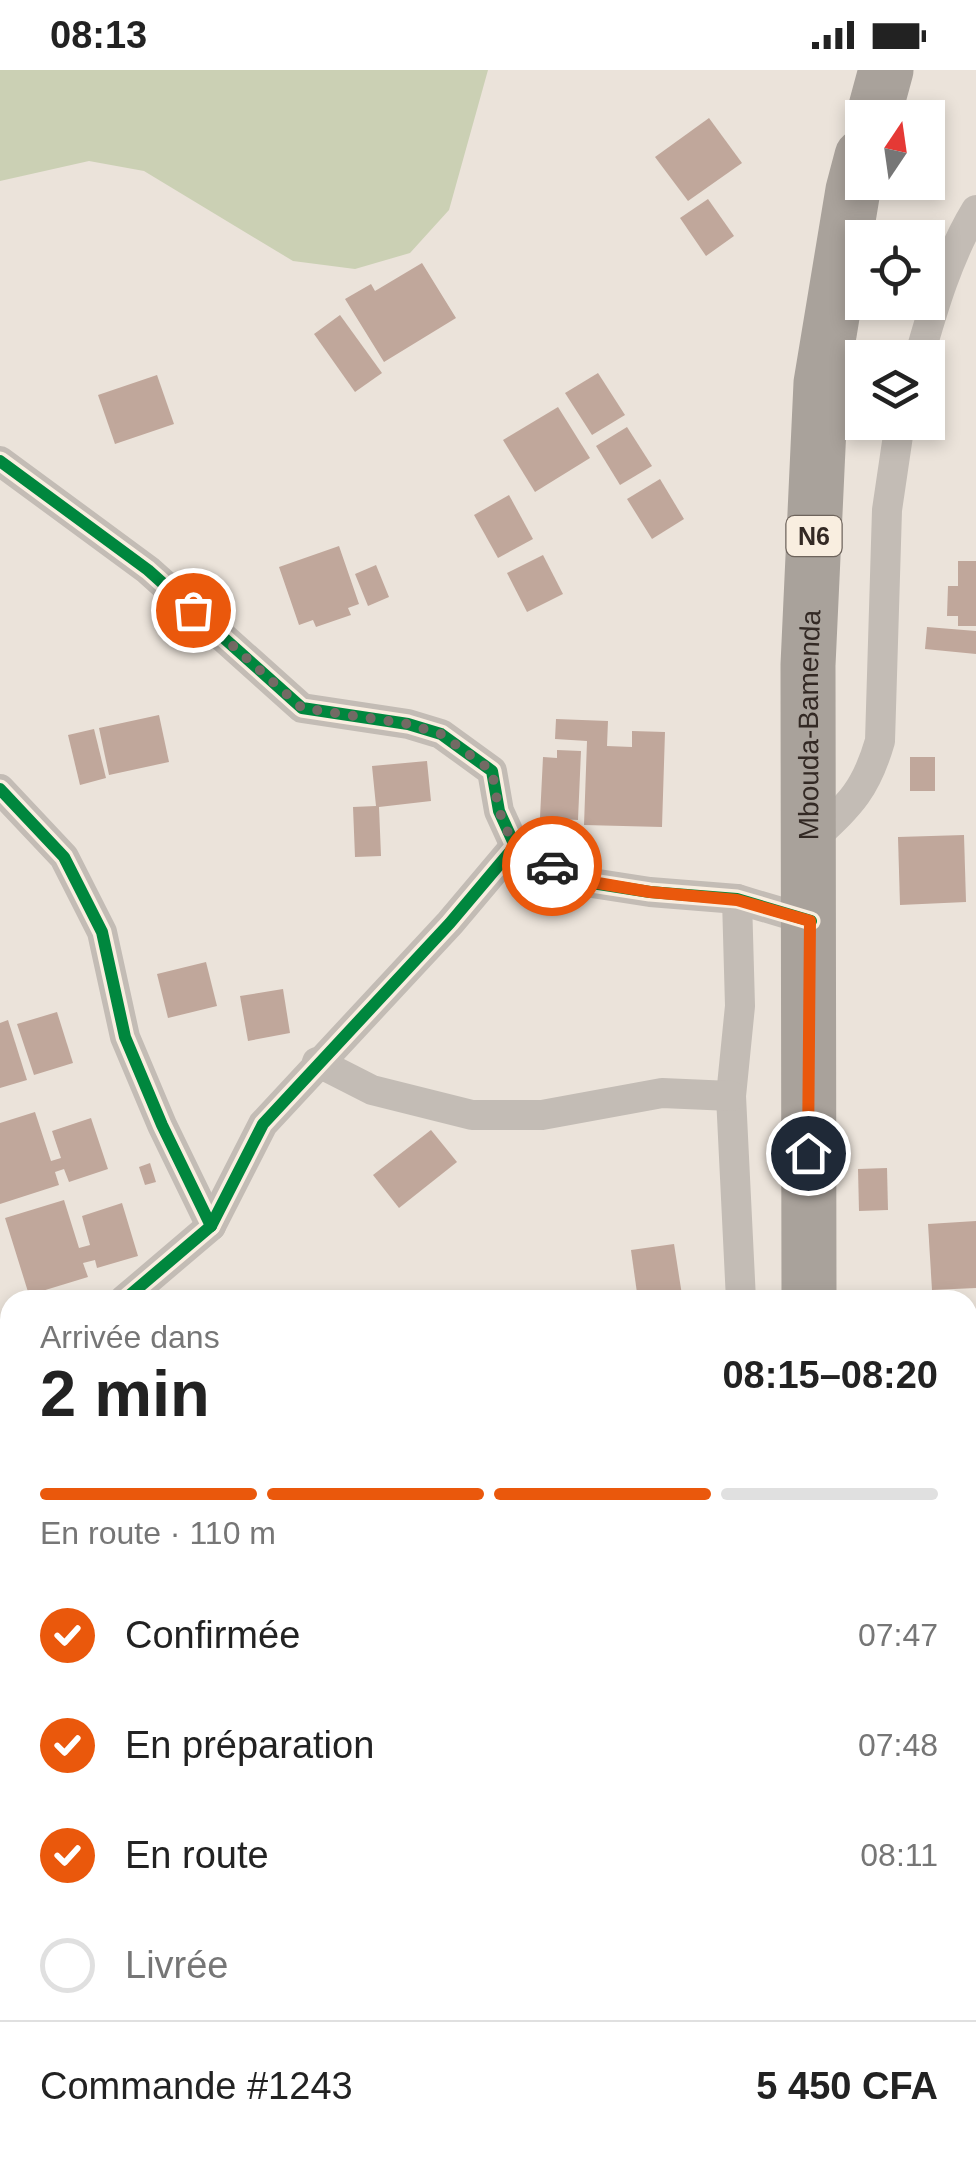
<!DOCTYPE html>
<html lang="fr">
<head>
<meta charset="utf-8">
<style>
	:root { --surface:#fff; --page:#f2f2f2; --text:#222; --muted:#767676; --line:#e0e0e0; --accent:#ea580c }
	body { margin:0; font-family:Helvetica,sans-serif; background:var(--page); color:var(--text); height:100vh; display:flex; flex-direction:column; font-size:38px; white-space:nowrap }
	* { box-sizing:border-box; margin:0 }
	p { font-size:32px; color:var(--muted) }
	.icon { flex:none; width:55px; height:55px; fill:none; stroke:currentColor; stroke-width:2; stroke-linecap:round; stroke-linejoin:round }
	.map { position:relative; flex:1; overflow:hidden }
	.details { position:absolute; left:0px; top:1220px; width:978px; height:880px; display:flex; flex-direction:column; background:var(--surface); border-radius:30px 30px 0 0; box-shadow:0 5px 15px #0003 }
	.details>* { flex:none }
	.needle { width:65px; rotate:13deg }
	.buttons { position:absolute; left:845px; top:30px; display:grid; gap:20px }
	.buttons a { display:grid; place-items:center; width:100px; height:100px; border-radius:0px; background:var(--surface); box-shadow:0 5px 15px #0003; font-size:50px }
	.pin { position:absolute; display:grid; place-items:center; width:85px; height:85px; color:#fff; margin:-42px; border:5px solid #fff; border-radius:50%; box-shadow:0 2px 10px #0007 }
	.courier { position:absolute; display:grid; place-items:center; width:100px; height:100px; margin:-50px; border:8px solid #ea580c; border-radius:50%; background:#fff; color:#222; box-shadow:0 2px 12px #0007 }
	.head em { font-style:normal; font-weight:700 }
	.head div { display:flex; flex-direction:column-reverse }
	.head { display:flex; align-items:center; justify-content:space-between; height:170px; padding:0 40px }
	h1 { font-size:65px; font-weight:700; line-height:75px }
	.bar { display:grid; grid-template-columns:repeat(4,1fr); gap:15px 10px; align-content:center; height:120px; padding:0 40px }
	.bar i { height:12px; border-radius:8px; background:var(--line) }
	.bar .active { background:var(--accent) }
	.bar p { grid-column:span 4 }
	.line { display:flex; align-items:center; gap:25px; padding:0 40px; border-top:2px solid var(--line) }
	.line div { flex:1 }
	ol { padding:0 40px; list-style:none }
	li { display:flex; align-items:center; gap:30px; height:110px }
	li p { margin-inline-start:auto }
	li .icon { padding:10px; border-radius:50%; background:var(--accent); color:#fff; stroke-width:4 }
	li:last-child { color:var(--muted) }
	li i { width:55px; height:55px; border:5px solid var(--line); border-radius:50% }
	.status { display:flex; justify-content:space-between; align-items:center; height:70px; padding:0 50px; background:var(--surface); direction:ltr }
	.status svg { height:28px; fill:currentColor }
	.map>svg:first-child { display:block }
</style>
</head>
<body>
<div class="status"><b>08:13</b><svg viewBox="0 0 49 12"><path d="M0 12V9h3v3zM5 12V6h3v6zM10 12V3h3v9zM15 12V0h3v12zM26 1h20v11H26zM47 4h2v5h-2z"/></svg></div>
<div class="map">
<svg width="976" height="2100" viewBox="0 0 976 2100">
	<rect width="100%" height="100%" fill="#ebe3da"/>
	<g fill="#cbd0b4">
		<polygon points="0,0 488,0 449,140 410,183 355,199 293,191 144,101 89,91 0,111"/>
		<polygon points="0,1929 10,1929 10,2090 326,2090 334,2100 0,2100"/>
	</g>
	<g fill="#c0a79b">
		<polygon points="709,48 742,93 688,131 655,87"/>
		<polygon points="708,129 734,166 706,186 680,148"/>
		<polygon points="422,193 456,248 384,292 345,229 371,214 375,221"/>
		<polygon points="340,245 382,303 355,322 314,264"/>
		<polygon points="598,303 625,345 592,365 565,323"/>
		<polygon points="157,305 174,354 115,374 98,325"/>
		<polygon points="558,337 590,388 535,422 503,370"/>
		<polygon points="627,357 652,396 620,415 596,376"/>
		<polygon points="660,409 684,449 652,469 627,429"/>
		<polygon points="509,425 533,469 498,488 474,445"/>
		<polygon points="339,476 359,534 348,538 351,545 316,557 313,550 299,555 279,497"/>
		<polygon points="543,485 563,524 527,542 507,503"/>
		<polygon points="958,491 976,491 976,556 958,556 958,546 947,546 948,516 958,516"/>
		<polygon points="376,495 389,527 368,536 355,504"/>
		<polygon points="927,557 976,561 976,584 925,579"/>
		<polygon points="159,645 169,692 109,705 99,658"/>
		<polygon points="556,649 608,651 607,676 632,677 632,661 665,662 662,757 584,755 587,671 555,669"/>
		<polygon points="94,659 106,708 80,715 68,665"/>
		<polygon points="557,680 581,681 578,750 540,748 543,687 557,688"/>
		<rect x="910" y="687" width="25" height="34"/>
		<polygon points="427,691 431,731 379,737 381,786 355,787 353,737 376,736 372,696"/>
		<polygon points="964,765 966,832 900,835 898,767"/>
		<polygon points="206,892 217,936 168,948 157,904"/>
		<polygon points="283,919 290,963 248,971 240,926"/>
		<polygon points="57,942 73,993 34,1005 17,954"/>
		<polygon points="8,950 27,1010 0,1018 0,953"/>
		<polygon points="35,1042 51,1091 61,1088 52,1061 91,1048 108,1099 69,1112 64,1099 55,1102 59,1115 0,1134 0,1053"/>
		<polygon points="431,1060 457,1092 399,1138 373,1105"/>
		<polygon points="150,1093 156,1112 145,1115 139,1097"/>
		<polygon points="887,1098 888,1140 859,1141 858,1099"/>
		<polygon points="64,1130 79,1178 90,1175 82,1146 122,1133 138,1186 97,1198 95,1190 83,1193 88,1207 29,1225 5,1148"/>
		<polygon points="976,1151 976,1218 932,1220 928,1154"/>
		<polygon points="674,1174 682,1225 638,1230 631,1180"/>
		<rect x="968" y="1393" width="8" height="60"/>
		<rect x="968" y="1466" width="8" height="53"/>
		<polygon points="0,1548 10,1555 10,1567 4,1576 0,1574"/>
		<polygon points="0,1606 10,1609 10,1653 1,1678"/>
		<polygon points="976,1660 976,1720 968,1721 968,1661"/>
		<rect x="0" y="1829" width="10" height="83"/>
		<polygon points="976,2062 976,2100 922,2100 919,2090 968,2090 968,2065"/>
		<polygon points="822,2090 822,2100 773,2100 773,2091"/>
		<polygon points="732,2092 769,2095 769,2100 731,2100"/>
	</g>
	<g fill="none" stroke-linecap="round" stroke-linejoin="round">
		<g stroke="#c3bcb5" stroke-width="30">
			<path d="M919 288C933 238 949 184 976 140"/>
			<polyline points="0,391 148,500 302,638 408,654 441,664 492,701 499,741 515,776 536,790 592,813 650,822 737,829 811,851"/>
			<polyline points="0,719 64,787 102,862 125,967 162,1055 211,1156"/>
			<path d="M810 772C848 736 865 723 880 671L887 440 900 352"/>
			<polyline points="737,829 740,936 731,1026 741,1230"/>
			<polyline points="317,992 372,1020 472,1045 542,1045 662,1023 731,1026"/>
			<polyline points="124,1230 211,1156 263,1054 450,853 515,776"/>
			<polyline points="0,1329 10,1321"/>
			<polyline points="856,2090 857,2100"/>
		</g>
		<g stroke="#b4aca4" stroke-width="42">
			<polyline points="0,1801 10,1803"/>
			<polyline points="559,2090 574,2100"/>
		</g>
		<g stroke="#a9a29b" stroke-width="55">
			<polyline points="873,48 886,0"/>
			<path id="s1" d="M809 1230 808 595 821 313 853 120 862 86"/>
			<polyline points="968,1931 976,1946"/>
		</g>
		<defs>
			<g id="cycleway">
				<polyline points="0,391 148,500 302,638 408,654 441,664 492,701 499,741 515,776 536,790 592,813 650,822 737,829 811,851"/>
				<polyline points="0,719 64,787 102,862 125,967 162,1055 211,1156"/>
				<polyline points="124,1230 211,1156 263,1054 450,853 515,776"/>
			</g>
		</defs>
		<use href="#cycleway" stroke="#f9eee0" stroke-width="19"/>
		<use href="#cycleway" stroke="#00873e" stroke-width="12"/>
	</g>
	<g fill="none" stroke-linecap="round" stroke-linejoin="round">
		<path stroke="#736a64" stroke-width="10" stroke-dasharray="0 18" d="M193 540 302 638 408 654 441 664 492 701C500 749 502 776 552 796"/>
		<polyline stroke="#ea580c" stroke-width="12" points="552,796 592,812 650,822 737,830 810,851 808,1083"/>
	</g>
	<g text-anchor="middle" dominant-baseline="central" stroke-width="9" stroke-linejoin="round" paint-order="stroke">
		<rect fill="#f9eee0" stroke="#6e645c" stroke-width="2.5" x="786.5" y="446" width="55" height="40" rx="8"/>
		<g font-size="25" font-weight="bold" fill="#332924">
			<text x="814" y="466">N6</text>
		</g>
		<g font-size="28" fill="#332924" stroke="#f9eee0">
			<text stroke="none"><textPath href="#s1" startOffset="575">Mbouda-Bamenda</textPath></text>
		</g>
	</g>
</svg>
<div class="buttons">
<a><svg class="needle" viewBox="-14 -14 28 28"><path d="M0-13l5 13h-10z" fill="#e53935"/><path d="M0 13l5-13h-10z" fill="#767676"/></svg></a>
<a><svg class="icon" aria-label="locate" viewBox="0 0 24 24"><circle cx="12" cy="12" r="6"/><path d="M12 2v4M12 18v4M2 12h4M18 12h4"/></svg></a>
<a><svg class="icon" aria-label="layers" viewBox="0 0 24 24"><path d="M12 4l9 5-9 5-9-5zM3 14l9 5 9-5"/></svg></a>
</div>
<div class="pin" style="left:193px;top:540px;background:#ea580c"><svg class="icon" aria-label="bag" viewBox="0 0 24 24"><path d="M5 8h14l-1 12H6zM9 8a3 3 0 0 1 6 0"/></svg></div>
<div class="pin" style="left:808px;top:1083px;background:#1f2937"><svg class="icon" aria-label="home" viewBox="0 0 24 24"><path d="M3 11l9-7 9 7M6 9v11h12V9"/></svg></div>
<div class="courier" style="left:552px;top:796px"><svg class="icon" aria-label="car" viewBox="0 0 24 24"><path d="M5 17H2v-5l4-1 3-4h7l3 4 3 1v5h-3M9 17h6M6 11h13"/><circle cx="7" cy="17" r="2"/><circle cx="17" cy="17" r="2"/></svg></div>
<section class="details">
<div class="head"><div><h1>2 min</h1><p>Arrivée dans</p></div><em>08:15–08:20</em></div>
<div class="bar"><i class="active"></i><i class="active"></i><i class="active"></i><i></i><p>En route · 110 m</p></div>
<ol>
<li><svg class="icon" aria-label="check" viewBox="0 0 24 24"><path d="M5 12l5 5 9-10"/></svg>Confirmée<p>07:47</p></li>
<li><svg class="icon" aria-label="check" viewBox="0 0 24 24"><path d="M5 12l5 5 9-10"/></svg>En préparation<p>07:48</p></li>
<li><svg class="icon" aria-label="check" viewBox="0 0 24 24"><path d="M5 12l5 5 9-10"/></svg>En route<p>08:11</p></li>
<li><i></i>Livrée</li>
</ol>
<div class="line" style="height:130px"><div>Commande #1243</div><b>5 450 CFA</b></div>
</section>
</div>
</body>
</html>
